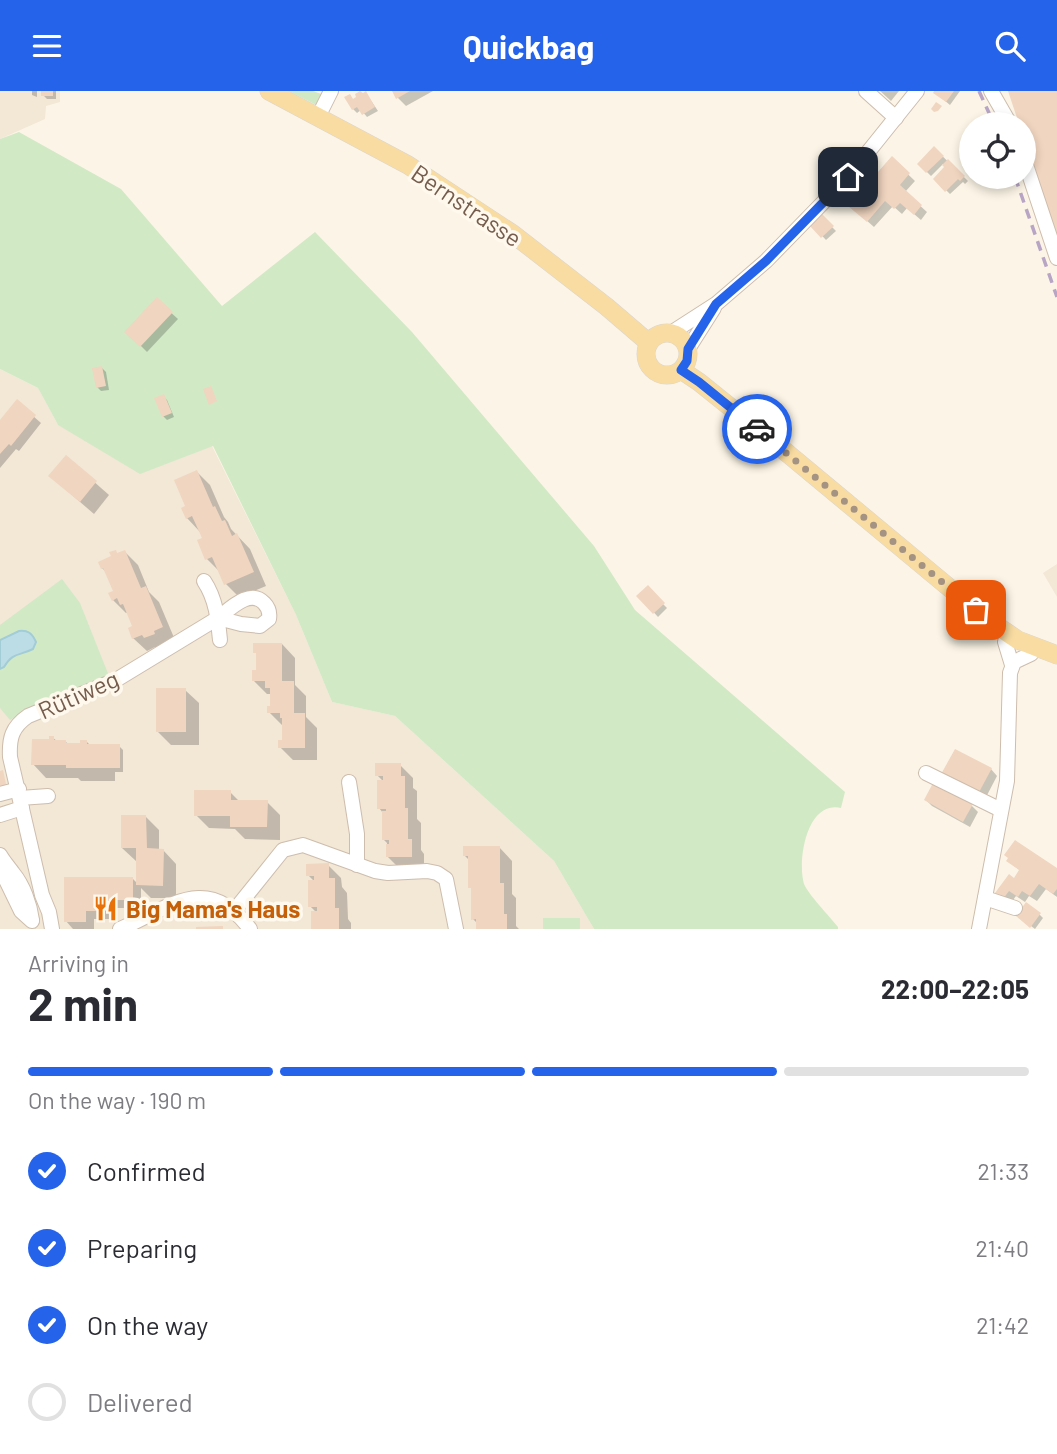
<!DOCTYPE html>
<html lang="en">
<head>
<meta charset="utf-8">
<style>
	:root { --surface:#fff; --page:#f2f2f3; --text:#2b2b33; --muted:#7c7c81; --line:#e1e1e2; --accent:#2563eb }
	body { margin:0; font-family:Barlow,sans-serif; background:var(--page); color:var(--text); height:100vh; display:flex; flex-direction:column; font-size:26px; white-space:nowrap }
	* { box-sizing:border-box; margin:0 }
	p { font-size:23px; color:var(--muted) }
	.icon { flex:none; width:38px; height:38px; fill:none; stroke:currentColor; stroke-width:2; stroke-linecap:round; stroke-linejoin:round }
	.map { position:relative; height:838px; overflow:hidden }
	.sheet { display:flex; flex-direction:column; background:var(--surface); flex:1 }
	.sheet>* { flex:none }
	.fabs { position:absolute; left:959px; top:21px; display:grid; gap:14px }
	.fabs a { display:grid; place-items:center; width:77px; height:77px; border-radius:50%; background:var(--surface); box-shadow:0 4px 10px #0003; font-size:35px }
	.pin { position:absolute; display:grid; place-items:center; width:60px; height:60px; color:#fff; margin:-30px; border-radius:14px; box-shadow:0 4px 10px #0006 }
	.courier { position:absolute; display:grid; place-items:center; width:70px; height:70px; margin:-35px; border:5px solid #2563eb; border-radius:50%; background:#fff; color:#222; box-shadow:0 2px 9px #0007 }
	.head em { font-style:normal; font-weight:700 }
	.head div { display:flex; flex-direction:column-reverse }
	.head { display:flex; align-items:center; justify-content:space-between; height:119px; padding:0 28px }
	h1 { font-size:46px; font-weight:700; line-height:52px }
	.bar { display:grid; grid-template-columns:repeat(4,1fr); gap:10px 7px; align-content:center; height:84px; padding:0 28px }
	.bar i { height:9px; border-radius:5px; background:var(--line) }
	.bar .selected { background:var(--accent) }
	.bar p { grid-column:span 4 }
	ol { padding:0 28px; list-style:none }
	li { display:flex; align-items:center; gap:21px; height:77px }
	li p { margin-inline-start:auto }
	li .icon { padding:7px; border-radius:50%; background:var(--accent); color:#fff; stroke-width:4 }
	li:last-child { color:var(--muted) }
	li i { width:38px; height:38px; border:4px solid var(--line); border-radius:50% }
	header { display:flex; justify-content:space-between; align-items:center; height:91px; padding:0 28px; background:var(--accent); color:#fff; font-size:32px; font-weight:700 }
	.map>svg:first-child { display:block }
</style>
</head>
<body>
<header><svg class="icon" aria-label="menu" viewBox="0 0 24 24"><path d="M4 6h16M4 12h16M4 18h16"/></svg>Quickbag<svg class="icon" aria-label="search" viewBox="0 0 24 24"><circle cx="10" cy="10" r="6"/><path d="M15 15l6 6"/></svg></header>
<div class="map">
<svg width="1057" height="838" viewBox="0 0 1057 838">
	<rect width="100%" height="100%" fill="#fcf5e7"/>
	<g fill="#f3e7d6">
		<polygon points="0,0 60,0 60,11 46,15 45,28 0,48"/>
		<polygon points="0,278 38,297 58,334 212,355 296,524 332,611 395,625 554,770 594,838 0,838"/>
		<polygon points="1057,473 1057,506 1043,482"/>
	</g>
	<g fill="#d2e9c6">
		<polygon points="289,0 313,0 324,4 318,15"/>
		<path d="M19 41 121 98 222 215 315 141 412 241 594 455 635 519 845 701 841 717C807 709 797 769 804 793 808 803 830 826 838 836V838H594L554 770 395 625 332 611 296 524 213 355 140 383 58 334 38 297 0 278V48Z"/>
		<polygon points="62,488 80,512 109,585 27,619 10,629 0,617 0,534"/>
		<rect x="543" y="827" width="37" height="11"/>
	</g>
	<path fill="#bcdde5" stroke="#a2ccd6" stroke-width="2" d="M19 540C28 539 32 542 36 551L33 558C19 565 13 561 4 576L0 578V549Z"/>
	<g fill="#0003">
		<polygon points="32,0 37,0 37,6 32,4"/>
		<polygon points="43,0 56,0 56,8 47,8 43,4"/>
		<polygon points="394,0 433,0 406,15 398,7"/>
		<polygon points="880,0 899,0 891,10"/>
		<polygon points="936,0 960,0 950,14 939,5"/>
		<polygon points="366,2 378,20 367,26 361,19 357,22 353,18 354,9"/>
		<polygon points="934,57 968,90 965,93 963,91 950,103 935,88 947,76 943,73 931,85 919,73"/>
		<polygon points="892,68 915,90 905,101 927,121 921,129 907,117 902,123 893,115 874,136 857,121"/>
		<polygon points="822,126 836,140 826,149 813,135"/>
		<polygon points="157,209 178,228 147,261 127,241"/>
		<polygon points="102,277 106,281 109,299 101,300 97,296"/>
		<polygon points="163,305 167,309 174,326 167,329 163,325"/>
		<polygon points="17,311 41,332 19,360 16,358 0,377 0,332"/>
		<polygon points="66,366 109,404 94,423 50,385"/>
		<polygon points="197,381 210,394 224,426 228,431 231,438 250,458 266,495 239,506 226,493 221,482 207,468 204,448 201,442 187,427 187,416"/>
		<polygon points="125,461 138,474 149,501 159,511 175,549 158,559 155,556 147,560 133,547 135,536 128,521 126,522 113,509 115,501 106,481 102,477 118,464"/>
		<polygon points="647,497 667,517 658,526 639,505"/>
		<polygon points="282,553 295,567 295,594 306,605 306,626 317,637 317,669 293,669 280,656 284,651 284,634 282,634 269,621 272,617 272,603 267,603 254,590 258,581"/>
		<polygon points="185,599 199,612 199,654 171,654 158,641"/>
		<polygon points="53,647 57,650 65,650 69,654 82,654 86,650 91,655 119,655 123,659 123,681 115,681 115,690 81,690 78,687 46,687 33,673"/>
		<polygon points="400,674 413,687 413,697 417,700 417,728 421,732 421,759 424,763 424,779 401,779 387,765 387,752 383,748 383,722 379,717 384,691 377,684"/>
		<polygon points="991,678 997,685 984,710 949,691"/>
		<polygon points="230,701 240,711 267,711 280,724 280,749 245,748 235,738 209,737 196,724"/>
		<polygon points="926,709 972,715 978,721 970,736 932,715"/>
		<polygon points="146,726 159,739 159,759 163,759 176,773 176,807 151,807 141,797 141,817 116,817 116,828 94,828 94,838 73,838 66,830 132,787 138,793 138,770 136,770 122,757"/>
		<polygon points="499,756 512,770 512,803 516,807 516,835 519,838 478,838 478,833 473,828 473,799 470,796 469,769 465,765"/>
		<polygon points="1008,770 1057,780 1057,806 1046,798 1037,810 1029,805 1025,811 1016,805 1010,813 998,802 1014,789 1021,780"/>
		<polygon points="328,774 341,787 342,796 347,802 348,828 351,832 351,838 313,838 313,822 317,822 310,815 315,791 308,784"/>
		<polygon points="1039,823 1043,827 1035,838 1023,829"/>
	</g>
	<g fill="#f0d5c0">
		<rect x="41" y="0" width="12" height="5"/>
		<polygon points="360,0 363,2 366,0 375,16 362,24 357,16 352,19 344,6 350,3 353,8 356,6 355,3"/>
		<polygon points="392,0 410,0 396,8"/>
		<polygon points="934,0 954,0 946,11 933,2"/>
		<polygon points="1008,0 1057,0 1057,145 1024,47 1024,33 1019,33"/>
		<polygon points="936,11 942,15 938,20 934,21 931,18"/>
		<polygon points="934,55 944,65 926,82 917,73"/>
		<polygon points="892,65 910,82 900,94 922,114 914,124 900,112 894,118 885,110 867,131 848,115"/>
		<polygon points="948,68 965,85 960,90 958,88 945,101 933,88 944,76 942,74"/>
		<polygon points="822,123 834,135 821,147 810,135"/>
		<polygon points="157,206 173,221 140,256 124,241"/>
		<polygon points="102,275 106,295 96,297 92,277"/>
		<polygon points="211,295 217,310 209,314 203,298"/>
		<polygon points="164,303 172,322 162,326 154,307"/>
		<polygon points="17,308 36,324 11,355 9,353 0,363 0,329"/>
		<polygon points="66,364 97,390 80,411 48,385"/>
		<polygon points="197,379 213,416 215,415 222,430 225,429 232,445 237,442 254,481 224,494 212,466 205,469 197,449 202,447 192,425 186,428 181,417 185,415 174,389"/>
		<polygon points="116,459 117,462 125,459 141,497 146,495 163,536 154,540 155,543 144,547 142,544 132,548 128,537 132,535 123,513 120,514 117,507 112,510 108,502 113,500 103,477 101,478 98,471 111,465 109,461"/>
		<polygon points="648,494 665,512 653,523 636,505"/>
		<polygon points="253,552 282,552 282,590 294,590 294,622 305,622 305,657 278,657 278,649 282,649 282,627 280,627 280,622 267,622 267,615 270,615 270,597 265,597 265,590 252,590 252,579 256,579 256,562 253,562"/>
		<rect x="156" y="597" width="30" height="44"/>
		<polygon points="49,645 54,645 54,649 66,649 66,652 80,652 80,649 87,649 87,653 120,653 120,677 66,677 66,674 31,674 32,648 49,648"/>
		<polygon points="955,658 992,677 977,705 940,685"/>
		<polygon points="375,672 401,672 401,685 405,685 405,717 408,717 408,748 412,748 412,766 386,766 386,753 389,753 389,749 382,749 382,720 386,720 386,718 377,718 377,689 383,689 383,685 375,685"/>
		<polygon points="3,679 7,698 0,699 0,680"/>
		<polygon points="933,692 973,713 963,731 924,709"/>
		<polygon points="194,699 231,699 231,709 268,709 267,736 230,736 230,725 194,725"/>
		<polygon points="121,724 146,724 147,757 164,758 163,795 136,794 136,757 121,757"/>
		<polygon points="1015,749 1057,777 1057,798 1053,803 1039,793 1030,805 1022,800 1018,806 1009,800 1003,808 995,802 1009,783 1014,787 1019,779 1006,770 1008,767 1004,764"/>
		<polygon points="463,755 500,755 500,792 504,792 504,823 507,823 507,838 476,838 476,828 471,829 471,797 468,797 468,765 463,765"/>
		<polygon points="329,772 329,787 335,787 335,817 339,817 339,838 311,838 311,820 317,820 317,816 308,816 308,789 314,789 314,785 306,785 306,773"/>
		<polygon points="64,786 133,786 133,809 108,809 108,820 86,820 86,831 64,831"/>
		<polygon points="1026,811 1041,822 1030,837 1016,825"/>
		<polygon points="223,835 223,838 196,838 196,836"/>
	</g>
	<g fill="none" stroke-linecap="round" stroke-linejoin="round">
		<defs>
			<g id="minor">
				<polyline points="866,0 896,27"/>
				<polyline points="991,0 1010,33"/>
				<polyline points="318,26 331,0"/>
				<polyline points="1024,68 1057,167"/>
				<polyline points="671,242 716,213 766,170 848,86 917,0"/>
				<polyline points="688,258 714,217"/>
				<path d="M204 490C216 508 218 528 220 549"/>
				<polyline points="1007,542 1005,551 1012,574"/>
				<polyline points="926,682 1001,719"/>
				<polyline points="349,691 357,743 357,774"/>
				<polyline points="0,703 19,698"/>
				<polyline points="20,707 48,705"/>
				<polyline points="0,724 22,717"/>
				<path d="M0 764C4 771 8 775 13 782 23 794 30 813 32 829"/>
				<polyline points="5,774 5,787 21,820 32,830"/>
				<polyline points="985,807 1015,817"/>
				<polyline points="234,820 283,759 303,754 375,780 388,782 427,780 437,782 446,788 456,838"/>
				<path d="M52 838 49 821 42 804 10 666C9 647 12 636 28 625L116 589 218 527 241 533 260 535 269 528C270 522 269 517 264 512 250 497 230 518 218 527"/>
				<path d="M120 838C170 816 208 781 250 838"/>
				<polyline points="979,838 1007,690 1010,582 1014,571 1031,563 1036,557"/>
			</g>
			<g id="major">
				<polyline points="269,0 408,74 513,143 607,216 649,252"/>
				<circle cx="667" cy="263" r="21"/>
				<polyline points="681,279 699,291 775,352 987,528 1018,549 1057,564"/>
			</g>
		</defs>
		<use href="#minor" stroke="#cdbdad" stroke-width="16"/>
		<use href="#major" stroke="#dbd5d0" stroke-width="19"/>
		<use href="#minor" stroke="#fff" stroke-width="14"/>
		<use href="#major" stroke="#f8dca2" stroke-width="18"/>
		<g stroke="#b8a5c5" stroke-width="3.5" stroke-dasharray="10 7" stroke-linecap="butt">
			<polyline points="979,0 994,33"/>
			<polyline points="1015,86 1057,206"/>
		</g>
	</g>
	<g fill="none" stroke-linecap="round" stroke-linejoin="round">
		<polyline stroke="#a49282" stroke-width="7" stroke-dasharray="0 12.6" points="757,338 976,519"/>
		<polyline stroke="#2563eb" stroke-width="9" points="757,338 699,291 681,279 687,270 688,258 716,213 766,170 848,86"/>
	</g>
	<defs>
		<symbol id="restaurant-bare" viewBox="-9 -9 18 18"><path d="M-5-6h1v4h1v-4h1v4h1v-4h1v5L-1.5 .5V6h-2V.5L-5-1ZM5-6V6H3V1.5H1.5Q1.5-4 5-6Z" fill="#e8710a" stroke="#fef8ed" stroke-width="2.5" paint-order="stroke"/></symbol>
	</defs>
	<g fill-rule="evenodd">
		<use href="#restaurant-bare" x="88" y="800" width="35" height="35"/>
	</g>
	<g text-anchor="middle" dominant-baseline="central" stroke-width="7" stroke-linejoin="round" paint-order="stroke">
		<g font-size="24" fill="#755c4c" stroke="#fef8ed">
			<text transform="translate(467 114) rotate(34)">Bernstrasse</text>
			<text transform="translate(78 603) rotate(-24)">Rütiweg</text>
		</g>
		<g font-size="24" font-weight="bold" fill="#c56008" stroke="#fef8ed" text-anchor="start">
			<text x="126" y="817">Big Mama's Haus</text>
		</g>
	</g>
</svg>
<div class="fabs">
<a><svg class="icon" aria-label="locate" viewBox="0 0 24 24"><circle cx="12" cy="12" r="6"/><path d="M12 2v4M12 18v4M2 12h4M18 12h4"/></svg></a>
</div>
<div class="pin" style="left:976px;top:519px;background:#ea580c"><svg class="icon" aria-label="bag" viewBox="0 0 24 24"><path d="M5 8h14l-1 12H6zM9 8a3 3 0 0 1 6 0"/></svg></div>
<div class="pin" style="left:848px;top:86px;background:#1f2937"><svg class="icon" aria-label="home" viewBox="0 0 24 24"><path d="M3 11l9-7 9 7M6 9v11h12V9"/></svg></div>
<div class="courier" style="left:757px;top:338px"><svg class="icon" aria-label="car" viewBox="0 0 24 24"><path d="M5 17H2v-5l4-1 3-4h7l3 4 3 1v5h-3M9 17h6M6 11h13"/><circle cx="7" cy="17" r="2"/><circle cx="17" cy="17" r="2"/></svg></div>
</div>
<section class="sheet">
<div class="head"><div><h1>2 min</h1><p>Arriving in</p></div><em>22:00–22:05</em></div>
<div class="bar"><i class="selected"></i><i class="selected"></i><i class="selected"></i><i></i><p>On the way · 190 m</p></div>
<ol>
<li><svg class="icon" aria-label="check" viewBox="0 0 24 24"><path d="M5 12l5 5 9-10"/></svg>Confirmed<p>21:33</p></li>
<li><svg class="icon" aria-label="check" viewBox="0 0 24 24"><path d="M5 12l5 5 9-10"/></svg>Preparing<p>21:40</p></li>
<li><svg class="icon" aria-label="check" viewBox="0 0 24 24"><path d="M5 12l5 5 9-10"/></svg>On the way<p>21:42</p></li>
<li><i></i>Delivered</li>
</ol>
</section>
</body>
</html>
